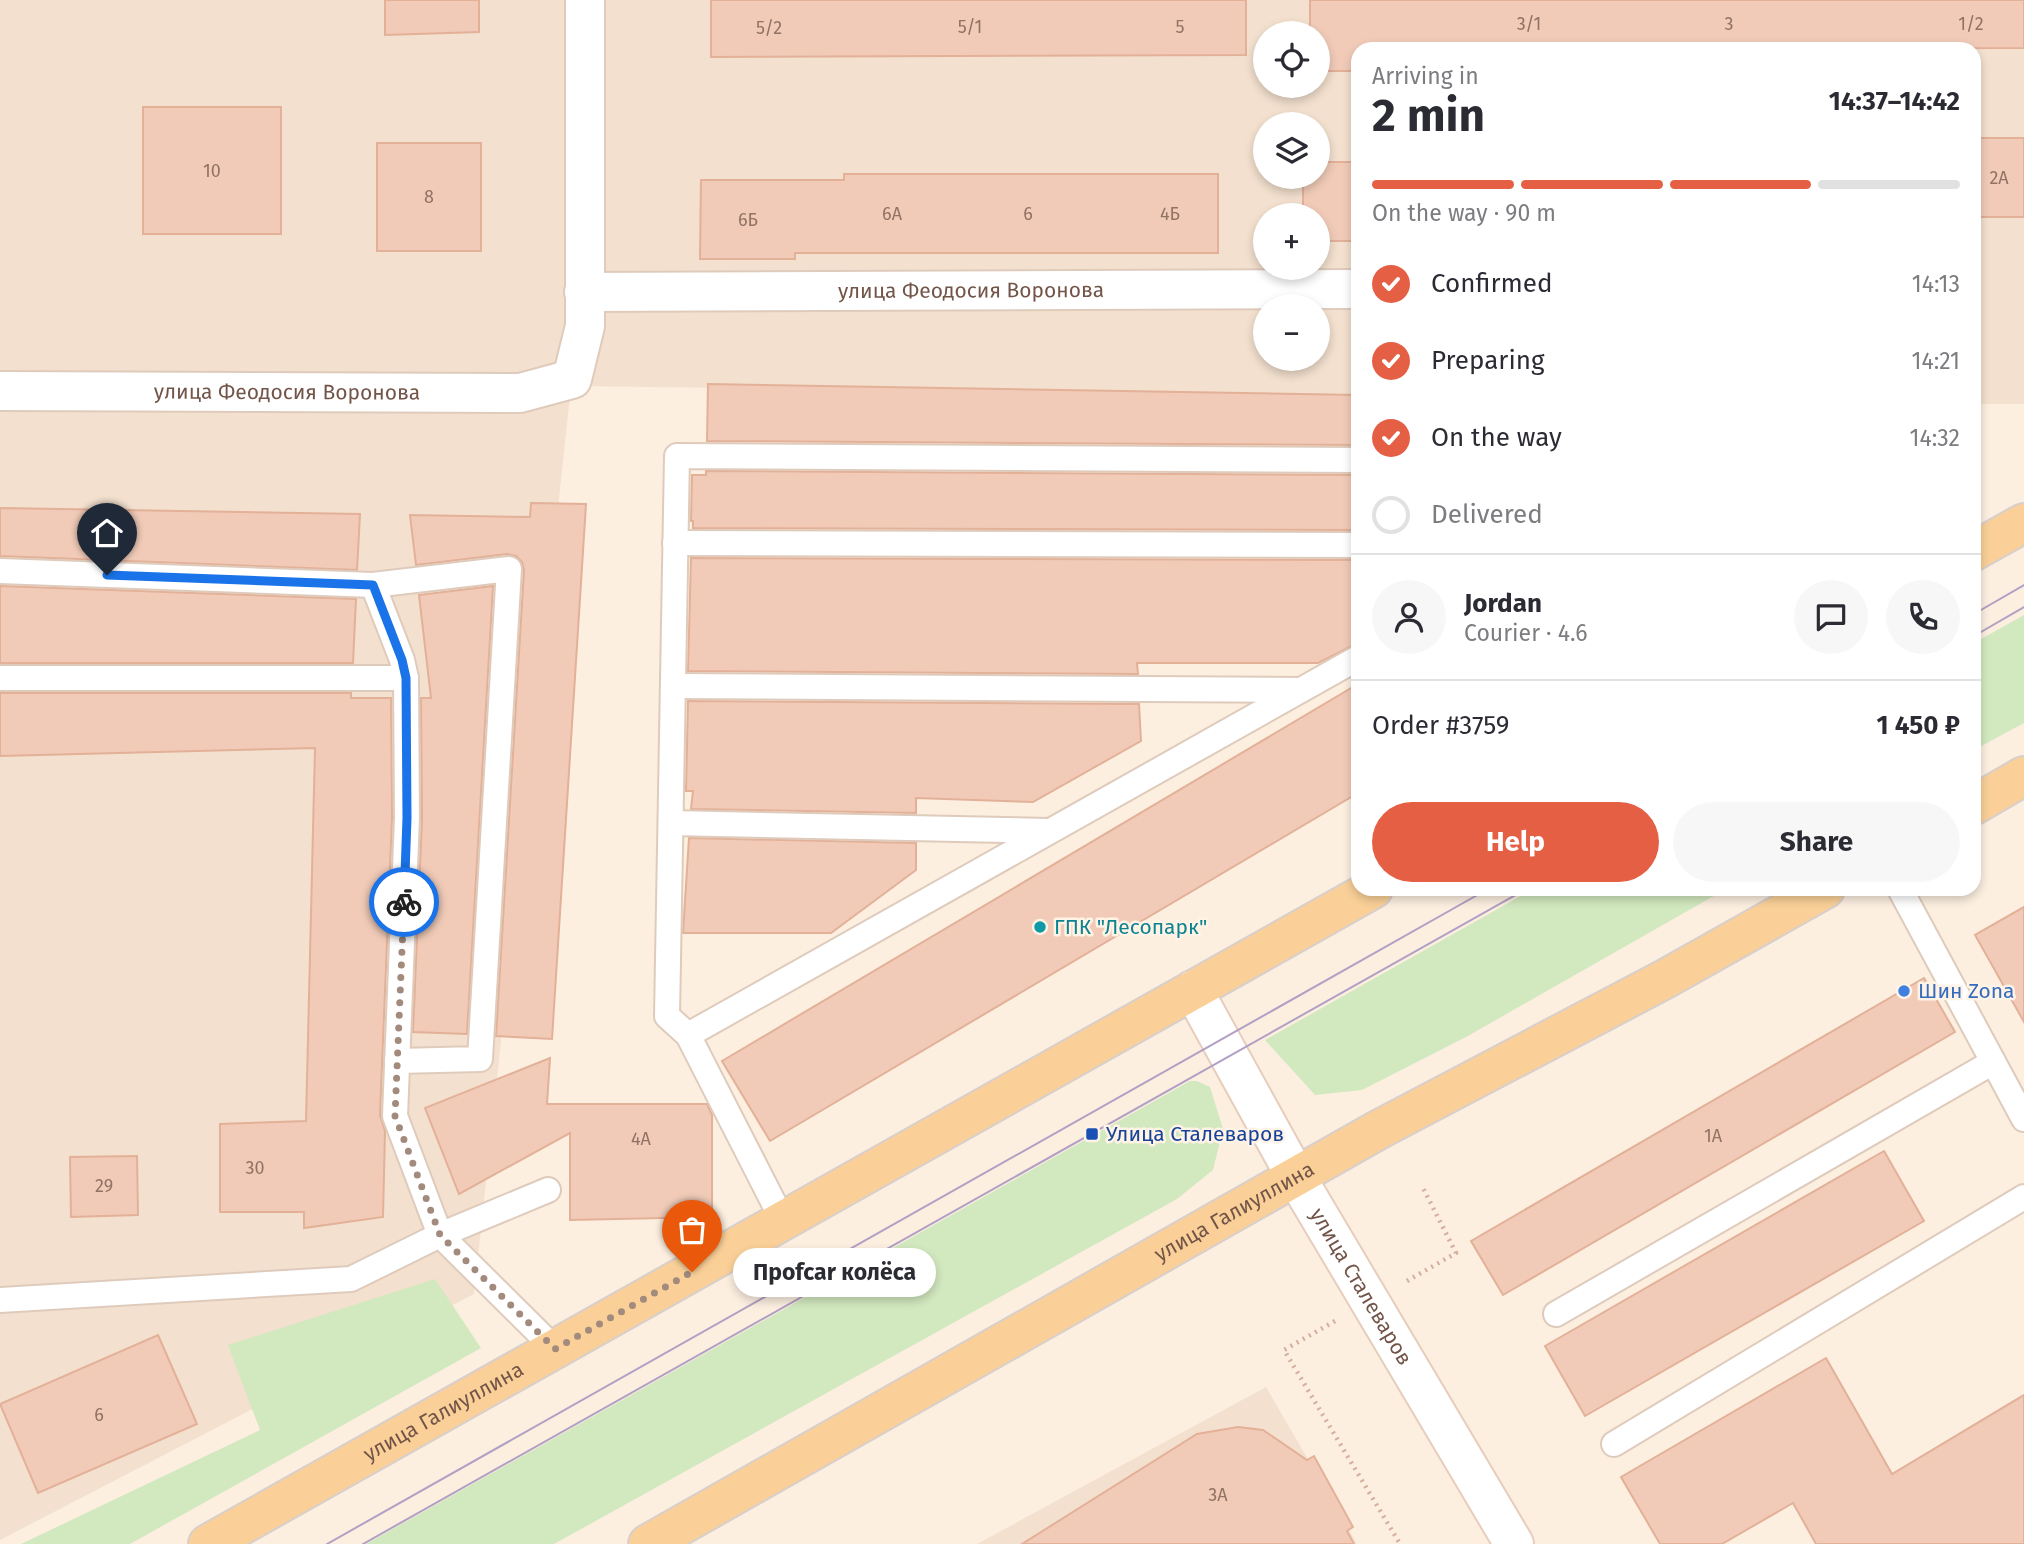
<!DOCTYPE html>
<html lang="en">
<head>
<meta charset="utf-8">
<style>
	:root { --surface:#fff; --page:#f7f7f7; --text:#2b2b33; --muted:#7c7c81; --line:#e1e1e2; --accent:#e55f45 }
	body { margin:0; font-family:"Fira Sans",sans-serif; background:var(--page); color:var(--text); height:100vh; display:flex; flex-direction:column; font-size:26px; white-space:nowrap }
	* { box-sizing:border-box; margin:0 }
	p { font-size:23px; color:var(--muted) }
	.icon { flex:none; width:38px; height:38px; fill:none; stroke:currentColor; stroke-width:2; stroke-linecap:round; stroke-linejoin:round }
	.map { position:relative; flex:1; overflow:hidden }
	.details { position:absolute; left:1351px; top:42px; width:630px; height:854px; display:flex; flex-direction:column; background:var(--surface); border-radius:21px; box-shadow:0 4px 10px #0003 }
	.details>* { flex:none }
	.tools { position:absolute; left:1253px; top:21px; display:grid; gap:14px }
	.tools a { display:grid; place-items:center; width:77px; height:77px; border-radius:50%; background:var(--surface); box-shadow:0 4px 10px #0003; font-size:35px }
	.pin { position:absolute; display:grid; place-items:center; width:60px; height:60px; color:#fff; margin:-72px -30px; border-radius:50% 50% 50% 0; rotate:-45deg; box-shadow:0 0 7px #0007 }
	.pin .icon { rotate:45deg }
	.courier { position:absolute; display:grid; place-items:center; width:70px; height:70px; margin:-35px; border:5px solid #1a73e8; border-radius:50%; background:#fff; color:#222; box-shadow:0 2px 9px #0007 }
	.bubble { position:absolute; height:49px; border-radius:24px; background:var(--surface); box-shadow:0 4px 10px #0003; font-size:23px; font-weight:700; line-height:49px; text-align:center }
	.head em { font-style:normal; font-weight:700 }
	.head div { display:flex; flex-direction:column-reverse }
	.head { display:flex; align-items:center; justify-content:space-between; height:119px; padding:0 21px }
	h1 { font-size:46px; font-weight:700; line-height:52px }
	.bar { display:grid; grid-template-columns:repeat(4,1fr); gap:10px 7px; align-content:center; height:84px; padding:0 21px }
	.bar i { height:9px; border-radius:5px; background:var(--line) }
	.bar .active { background:var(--accent) }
	.bar p { grid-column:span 4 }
	.line { display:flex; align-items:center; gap:18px; padding:0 21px; border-top:2px solid var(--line) }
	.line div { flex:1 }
	.round { display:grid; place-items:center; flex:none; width:74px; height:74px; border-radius:37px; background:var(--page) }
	ol { padding:0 21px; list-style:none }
	li { display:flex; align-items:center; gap:21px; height:77px }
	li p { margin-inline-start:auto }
	li .icon { padding:7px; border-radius:50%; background:var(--accent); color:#fff; stroke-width:4 }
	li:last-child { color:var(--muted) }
	li i { width:38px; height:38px; border:4px solid var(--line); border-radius:50% }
	.action { display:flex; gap:14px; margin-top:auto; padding:14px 21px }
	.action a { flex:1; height:80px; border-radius:42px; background:var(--accent); color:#fff; font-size:28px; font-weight:700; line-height:80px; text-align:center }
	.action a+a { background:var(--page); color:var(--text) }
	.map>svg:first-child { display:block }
</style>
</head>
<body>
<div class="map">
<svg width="2024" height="1544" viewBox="0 0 2024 1544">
	<rect width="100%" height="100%" fill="#fcefe0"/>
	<g fill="#f3e0ce" fill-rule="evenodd">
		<path d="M0 0H2024V404H1974V49H1358V396L571 386 474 1294 0 1540ZM1265 33H1318V86H1265ZM1265 124H1318V177H1265ZM1265 215H1318V268H1265ZM1265 306H1318V359H1265Z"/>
		<polygon points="1266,1387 1357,1544 977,1544"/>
	</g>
	<g fill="#d2e8bf">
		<polygon points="2024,615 2024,723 1974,750 1974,643"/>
		<polygon points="1533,889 1726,889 1466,1037 1362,1090 1315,1095 1265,1040"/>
		<polygon points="1190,1081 1197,1081 1210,1087 1223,1129 1213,1170 1177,1199 554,1544 366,1544"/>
		<polygon points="435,1279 481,1348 130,1544 21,1544 260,1430 228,1345"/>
	</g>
	<g fill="#f1cbb8" stroke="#e3b098" stroke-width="2">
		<polygon points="385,0 479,0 479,32 385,35"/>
		<polygon points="711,0 1246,0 1246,55 711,57"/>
		<polygon points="1310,0 2024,0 2024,48 1358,49 1358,71 1318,71 1318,33 1310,33"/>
		<rect x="143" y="107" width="138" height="127"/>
		<rect x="1974" y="138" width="50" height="79"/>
		<rect x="377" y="143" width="104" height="108"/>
		<polygon points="1318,162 1358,162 1358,241 1318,241 1318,215 1303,215 1303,177 1318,177"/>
		<polygon points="844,174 1218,174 1218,253 795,253 795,259 700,259 701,180 844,180"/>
		<polygon points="708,384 1358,395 1358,445 707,441"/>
		<polygon points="706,471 1358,475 1358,530 693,528 693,521 691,521 692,475 706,475"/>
		<polygon points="531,503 586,504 552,1039 496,1036 524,570 522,562 516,556 507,554 416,565 410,515 530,517"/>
		<polygon points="0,508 360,514 357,570 0,556"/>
		<polygon points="691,558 1358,560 1358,643 1318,663 1137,663 1138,674 688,671"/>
		<polygon points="0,586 356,599 353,663 0,663"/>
		<polygon points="493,586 467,1034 413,1032 422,819 421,698 431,698 419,595"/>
		<polygon points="1358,684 1358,793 770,1141 722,1061"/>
		<polygon points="0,693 351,693 351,698 391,698 392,818 380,1115 385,1131 383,1217 304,1228 304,1212 220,1212 220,1124 306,1121 315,748 0,756"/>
		<polygon points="688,701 1139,704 1141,741 1033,802 916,798 916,813 691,809 693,791 686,791"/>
		<polygon points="689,838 916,843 916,870 831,933 683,933"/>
		<polygon points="2024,907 2024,1022 1975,935"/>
		<polygon points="1924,978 1955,1032 1503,1295 1471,1241"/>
		<polygon points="550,1058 547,1104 707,1104 712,1115 712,1217 570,1220 570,1133 459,1194 425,1108"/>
		<polygon points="1884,1151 1924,1221 1585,1416 1545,1346"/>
		<polygon points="137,1156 138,1215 71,1217 70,1157"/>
		<polygon points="158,1335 197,1424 38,1493 0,1404"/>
		<polygon points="1826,1358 1892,1474 2024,1395 2024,1544 1816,1544 1793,1503 1722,1544 1660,1544 1621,1477"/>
		<polygon points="1238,1427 1263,1430 1307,1460 1314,1456 1353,1527 1347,1531 1354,1544 1022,1544 1197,1434"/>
	</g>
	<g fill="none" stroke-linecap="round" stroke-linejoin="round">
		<defs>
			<g id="lane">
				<polyline points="675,543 1358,545"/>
				<polyline points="0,571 373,585 402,660 406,678 407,818 395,1116 440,1235 555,1349"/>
				<polyline points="373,585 509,569 480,1059 397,1061"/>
				<polyline points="0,678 406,678"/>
				<polyline points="673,686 1301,690"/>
				<polyline points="671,823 1049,831"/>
				<polyline points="1900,889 2024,1119"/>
				<polyline points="688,1035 1358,658"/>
				<polyline points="783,1221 688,1035 667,1016 677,456 1358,460"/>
				<polyline points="0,1300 351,1279 440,1235 548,1190"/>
				<polyline points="1556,1314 1993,1062"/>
				<polyline points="1614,1444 2024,1197"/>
			</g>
			<g id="street">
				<path id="s1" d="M584 292 1358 289"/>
				<path id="s2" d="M0 391 520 393 572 379 585 326V0"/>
			</g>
			<g id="secondary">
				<path id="s3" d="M1193 990 1296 1177 1514 1544"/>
			</g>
			<g id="primary">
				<polyline points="1974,551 2024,523"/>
				<polyline points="1974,805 2024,776"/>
				<path id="s4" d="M208 1544 1373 889"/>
				<path id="s5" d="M648 1544 1378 1130 1665 979 1825 889"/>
			</g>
		</defs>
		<use href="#lane" stroke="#dfcbbc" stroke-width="28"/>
		<use href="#street" stroke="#dfcbbc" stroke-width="42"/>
		<use href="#secondary" stroke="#e6cdbc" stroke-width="42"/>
		<use href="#primary" stroke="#d8cfcc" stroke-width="42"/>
		<g stroke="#d5ae9c" stroke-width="4.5" stroke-dasharray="2 5" stroke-linecap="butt">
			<polyline points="1407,1281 1456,1253 1422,1186"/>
			<polyline points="1335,1321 1284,1350 1400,1544"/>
		</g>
		<use href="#lane" stroke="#fff" stroke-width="24"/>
		<use href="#street" stroke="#fff" stroke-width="38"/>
		<use href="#secondary" stroke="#fff" stroke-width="38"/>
		<use href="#primary" stroke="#fad098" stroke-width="38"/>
		<g stroke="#b1a0c4" stroke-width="2">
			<polyline points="1974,614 2024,585"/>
			<polyline points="1974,636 2024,607"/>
			<polyline points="327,1544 1488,889"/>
			<polyline points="363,1544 1526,889"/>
		</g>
	</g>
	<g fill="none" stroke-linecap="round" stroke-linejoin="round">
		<polyline stroke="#a28a7d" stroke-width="7" stroke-dasharray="0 12.6" points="404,902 395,1116 440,1235 555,1349 692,1272"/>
		<polyline stroke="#1a73e8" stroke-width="9" points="107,575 373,585 402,660 406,678 407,818 404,902"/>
	</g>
	<circle fill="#0f9aa8" stroke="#fff3e6" stroke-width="2.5" cx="1040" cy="927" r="7"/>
	<circle fill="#3f7fe0" stroke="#fff3e6" stroke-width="2.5" cx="1904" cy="991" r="7"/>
	<rect fill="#1a4fb4" stroke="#fff3e6" stroke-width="2.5" x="1085" y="1127" width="14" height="14" rx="3.5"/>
	<g text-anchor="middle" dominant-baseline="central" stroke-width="5" stroke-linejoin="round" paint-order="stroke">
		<g font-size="18" fill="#927264">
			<text x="1529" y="24">3/1</text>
			<text x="1729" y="24">3</text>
			<text x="1971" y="24">1/2</text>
			<text x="970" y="27">5/1</text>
			<text x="1180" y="27">5</text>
			<text x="769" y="28">5/2</text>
			<text x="212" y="171">10</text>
			<text x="1999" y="178">2А</text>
			<text x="429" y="197">8</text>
			<text x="892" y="214">6А</text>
			<text x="1028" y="214">6</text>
			<text x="1170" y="214">4Б</text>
			<text x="748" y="220">6Б</text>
			<text x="1713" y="1136">1А</text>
			<text x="641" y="1139">4А</text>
			<text x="255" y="1168">30</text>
			<text x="104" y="1186">29</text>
			<text x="99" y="1415">6</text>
			<text x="1218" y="1495">3А</text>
		</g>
		<g font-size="21" fill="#725448" stroke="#fff3e6">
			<text stroke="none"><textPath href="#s1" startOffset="387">улица Феодосия Воронова</textPath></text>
			<text stroke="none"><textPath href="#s2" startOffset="287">улица Феодосия Воронова</textPath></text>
			<text stroke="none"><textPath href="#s5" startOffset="674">улица Галиуллина</textPath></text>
			<text stroke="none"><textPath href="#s3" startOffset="341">улица Сталеваров</textPath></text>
			<text stroke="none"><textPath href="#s4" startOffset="270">улица Галиуллина</textPath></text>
		</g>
		<g font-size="21" fill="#0d838f" stroke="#fff3e6" text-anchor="start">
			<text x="1054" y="927">ГПК "Лесопарк"</text>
		</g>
		<g font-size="21" fill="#366cbe" stroke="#fff3e6" text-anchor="start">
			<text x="1918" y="991">Шин Zona</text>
		</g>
		<g font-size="21" fill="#164399" stroke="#fff3e6" text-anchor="start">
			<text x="1106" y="1134">Улица Сталеваров</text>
		</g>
	</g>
</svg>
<div class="tools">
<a><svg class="icon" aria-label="locate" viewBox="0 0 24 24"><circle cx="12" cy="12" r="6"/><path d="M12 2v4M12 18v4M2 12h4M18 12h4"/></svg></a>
<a><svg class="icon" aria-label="layers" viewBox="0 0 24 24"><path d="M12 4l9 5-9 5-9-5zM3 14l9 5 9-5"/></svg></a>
<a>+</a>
<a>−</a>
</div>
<div class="pin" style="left:692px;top:1272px;background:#ea580c"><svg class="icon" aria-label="bag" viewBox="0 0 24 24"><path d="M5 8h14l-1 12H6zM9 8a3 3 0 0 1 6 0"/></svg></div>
<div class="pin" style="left:107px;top:575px;background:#1f2937"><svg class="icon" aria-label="home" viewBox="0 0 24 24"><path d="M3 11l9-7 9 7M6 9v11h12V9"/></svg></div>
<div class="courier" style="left:404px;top:902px"><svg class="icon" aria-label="bike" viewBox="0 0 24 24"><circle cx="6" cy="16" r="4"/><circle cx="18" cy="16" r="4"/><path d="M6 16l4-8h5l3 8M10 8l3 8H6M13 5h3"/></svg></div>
<div class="bubble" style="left:733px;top:1248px;width:203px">Проfcar колёса</div>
<section class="details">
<div class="head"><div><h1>2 min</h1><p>Arriving in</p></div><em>14:37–14:42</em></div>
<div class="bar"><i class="active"></i><i class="active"></i><i class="active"></i><i></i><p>On the way · 90 m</p></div>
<ol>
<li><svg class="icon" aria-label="check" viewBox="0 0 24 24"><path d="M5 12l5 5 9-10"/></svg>Confirmed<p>14:13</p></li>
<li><svg class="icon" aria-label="check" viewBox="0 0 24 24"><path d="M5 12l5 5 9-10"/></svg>Preparing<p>14:21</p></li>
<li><svg class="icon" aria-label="check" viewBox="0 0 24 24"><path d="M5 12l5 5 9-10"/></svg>On the way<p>14:32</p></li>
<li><i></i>Delivered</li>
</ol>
<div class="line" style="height:126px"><a class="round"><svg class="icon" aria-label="person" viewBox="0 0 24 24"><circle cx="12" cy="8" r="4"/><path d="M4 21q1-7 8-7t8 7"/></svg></a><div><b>Jordan</b><p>Courier · 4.6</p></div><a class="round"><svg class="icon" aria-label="chat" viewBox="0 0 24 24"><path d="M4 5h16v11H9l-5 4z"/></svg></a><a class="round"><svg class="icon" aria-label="phone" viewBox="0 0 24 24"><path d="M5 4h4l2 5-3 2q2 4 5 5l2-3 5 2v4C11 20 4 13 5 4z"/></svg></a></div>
<div class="line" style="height:91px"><div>Order #3759</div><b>1 450 ₽</b></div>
<div class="action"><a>Help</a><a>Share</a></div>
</section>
</div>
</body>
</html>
